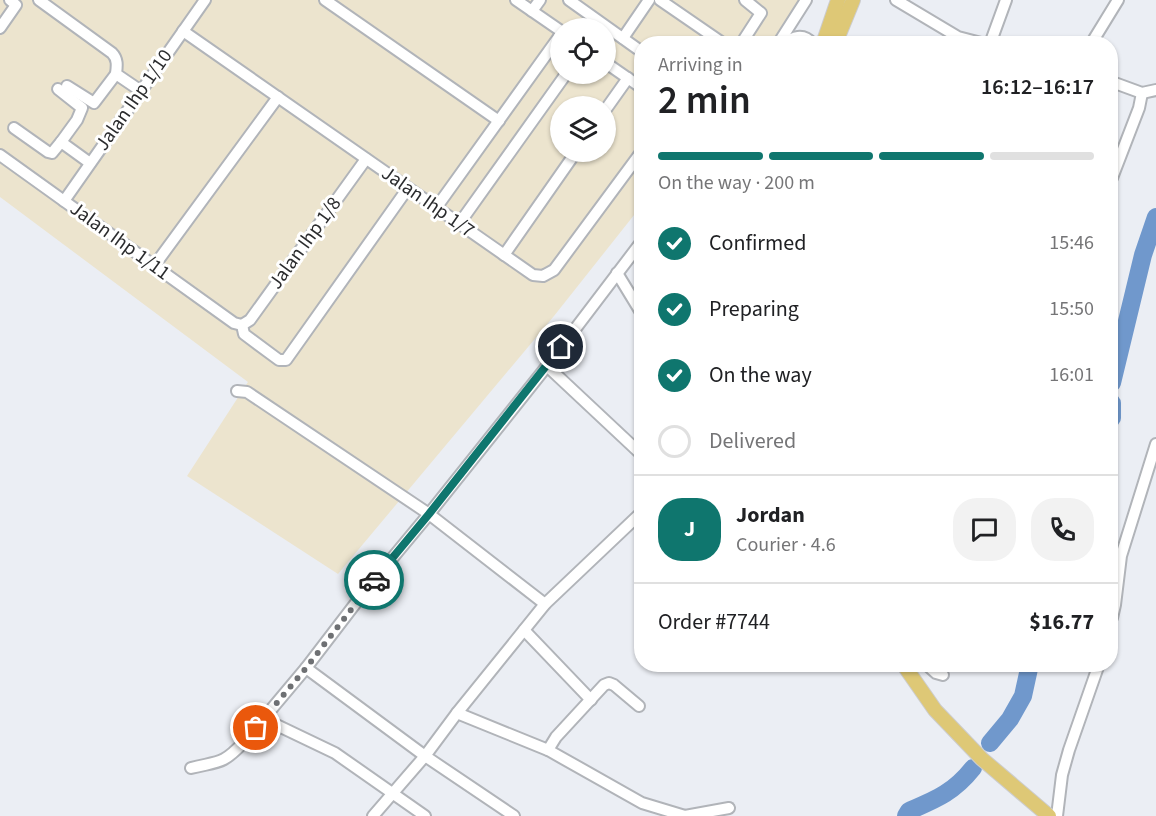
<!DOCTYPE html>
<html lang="en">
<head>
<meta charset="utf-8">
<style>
	:root { --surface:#fff; --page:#f2f2f2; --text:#202124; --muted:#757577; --line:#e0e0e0; --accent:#0f766e }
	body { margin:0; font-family:"Source Sans 3",sans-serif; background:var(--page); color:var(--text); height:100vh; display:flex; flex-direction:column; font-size:22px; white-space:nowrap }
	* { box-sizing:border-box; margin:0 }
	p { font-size:20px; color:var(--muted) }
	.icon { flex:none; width:33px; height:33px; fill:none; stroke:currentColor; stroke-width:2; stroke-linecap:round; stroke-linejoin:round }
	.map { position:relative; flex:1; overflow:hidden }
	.side { position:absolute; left:634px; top:36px; width:484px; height:636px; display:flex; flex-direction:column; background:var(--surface); border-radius:24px; box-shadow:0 2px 4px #0004 }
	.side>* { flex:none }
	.controls { position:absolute; left:550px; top:18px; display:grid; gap:12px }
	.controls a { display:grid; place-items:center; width:66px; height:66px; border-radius:50%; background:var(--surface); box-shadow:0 2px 4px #0004; font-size:30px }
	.pin { position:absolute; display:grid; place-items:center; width:51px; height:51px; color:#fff; margin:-26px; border:3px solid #fff; border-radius:50%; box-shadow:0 2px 6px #0007 }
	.courier { position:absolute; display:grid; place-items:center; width:60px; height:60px; margin:-30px; border:4px solid #0f766e; border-radius:50%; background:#fff; color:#222; box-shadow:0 2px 8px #0007 }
	.headline em { font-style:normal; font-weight:600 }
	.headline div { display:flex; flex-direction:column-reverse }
	.headline { display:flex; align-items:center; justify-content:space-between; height:102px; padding:0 24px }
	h1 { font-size:39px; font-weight:600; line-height:45px }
	.bar { display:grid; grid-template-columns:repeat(4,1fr); gap:9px 6px; align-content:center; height:72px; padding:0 24px }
	.bar i { height:8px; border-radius:4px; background:var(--line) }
	.bar .active { background:var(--accent) }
	.bar p { grid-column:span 4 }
	.line { display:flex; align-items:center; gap:15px; padding:0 24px; border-top:2px solid var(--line) }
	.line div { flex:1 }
	.round { display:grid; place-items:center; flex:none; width:63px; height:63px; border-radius:24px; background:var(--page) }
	ol { padding:0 24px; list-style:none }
	li { display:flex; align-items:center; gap:18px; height:66px }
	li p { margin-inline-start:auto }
	li .icon { padding:6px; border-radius:50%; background:var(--accent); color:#fff; stroke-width:4 }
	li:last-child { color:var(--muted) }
	li i { width:33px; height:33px; border:3px solid var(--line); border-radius:50% }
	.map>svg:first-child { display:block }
</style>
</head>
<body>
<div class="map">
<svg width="1156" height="816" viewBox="0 0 1156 816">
	<rect width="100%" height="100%" fill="#ebeef4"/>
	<path fill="#ece4ce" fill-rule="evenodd" d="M0 0H804L770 43 642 44V205L554 316 338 574 187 476 248 382 0 197ZM561 28H606V74H561ZM561 106H606V152H561Z"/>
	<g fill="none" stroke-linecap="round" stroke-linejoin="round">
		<g stroke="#7098cc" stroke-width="18">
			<polyline points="1112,383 1143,255 1156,217"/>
			<polyline points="1112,403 1112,418"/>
			<polyline points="990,743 1010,719 1023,696 1030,664"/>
			<path d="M906 816 909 811C937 799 954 792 973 768"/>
		</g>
		<defs>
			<g id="minor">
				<path d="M39 0 112 53C118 59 117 66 116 74L141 91"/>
				<polyline points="325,0 499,121"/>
				<polyline points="516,0 561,31"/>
				<polyline points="569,0 642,52"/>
				<polyline points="660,0 724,44"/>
				<polyline points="896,0 958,37 985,44"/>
				<polyline points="532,11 540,0"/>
				<polyline points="0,28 16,5 10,0"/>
				<polyline points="183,31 533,275 543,276 554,270 642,151"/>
				<polyline points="623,38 649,0"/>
				<polyline points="741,44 761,13 745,0"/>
				<polyline points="778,44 806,0"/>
				<path d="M782 44C793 37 803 32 813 44"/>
				<polyline points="990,44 1006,0"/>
				<polyline points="1091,44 1118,0"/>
				<polyline points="606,63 642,88"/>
				<polyline points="1112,82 1142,93 1156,90"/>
				<polyline points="67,86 94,103 116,74"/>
				<polyline points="58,89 82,108 77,120 61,142 90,163"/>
				<polyline points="606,109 628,78"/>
				<polyline points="14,128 48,152 52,153 61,142"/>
				<polyline points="0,155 234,323 242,325"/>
				<polyline points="1112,178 1139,108 1142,93"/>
				<polyline points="64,201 205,0"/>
				<polyline points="436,208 561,34"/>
				<polyline points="459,224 566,74"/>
				<polyline points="504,255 576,152"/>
				<polyline points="154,266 278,97"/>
				<polyline points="617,273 642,314"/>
				<polyline points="242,325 244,334 279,360 286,360 408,188"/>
				<polyline points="242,325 250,320 366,159"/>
				<polyline points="547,366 642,455"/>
				<polyline points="237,391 247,392 429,514 545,604"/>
				<polyline points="1112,618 1115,605 1121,556 1156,444"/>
				<polyline points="524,630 591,700"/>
				<polyline points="926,664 936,673 943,675"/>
				<polyline points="306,668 425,756 514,816"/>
				<polyline points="457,713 548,750 642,803 685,816"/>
				<polyline points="264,719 335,753 425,816"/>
				<polyline points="548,750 556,737 604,685 609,683 614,685 639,706"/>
				<path d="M191 768C219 761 222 765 243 743L306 668 365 591 429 514 547 366 642 241"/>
				<polyline points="373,816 425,756 457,713 545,604 642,512"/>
				<polyline points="685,816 729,808"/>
				<polyline points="1057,816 1062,775 1069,750 1099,664"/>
			</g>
			<g id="major">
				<polyline points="823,44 838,0"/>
				<polyline points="835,44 853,0"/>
				<polyline points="903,664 935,710 982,759 1049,816"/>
			</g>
		</defs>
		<use href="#minor" stroke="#b1b4b9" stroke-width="14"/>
		<use href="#major" stroke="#cccccd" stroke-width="16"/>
		<use href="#minor" stroke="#fff" stroke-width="10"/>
		<use href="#major" stroke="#dec876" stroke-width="14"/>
	</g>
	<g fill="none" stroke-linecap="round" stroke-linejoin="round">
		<polyline stroke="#6e7073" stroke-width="6" stroke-dasharray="0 10.8" points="256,728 306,668 374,580"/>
		<polyline stroke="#0f766e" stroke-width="8" points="374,580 429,514 561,347"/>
	</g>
	<g text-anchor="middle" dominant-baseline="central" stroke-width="6" stroke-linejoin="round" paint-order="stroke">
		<g font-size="20" fill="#2b2c2e" stroke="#fff">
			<text transform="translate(134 100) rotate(-55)">Jalan Ihp 1/10</text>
			<text transform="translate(428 202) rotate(35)">Jalan Ihp 1/7</text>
			<text transform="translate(120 241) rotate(36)">Jalan Ihp 1/11</text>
			<text transform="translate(305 243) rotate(-54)">Jalan Ihp 1/8</text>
		</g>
	</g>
</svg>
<div class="controls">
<a><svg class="icon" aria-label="locate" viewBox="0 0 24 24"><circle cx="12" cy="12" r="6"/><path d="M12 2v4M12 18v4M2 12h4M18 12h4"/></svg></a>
<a><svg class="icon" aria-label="layers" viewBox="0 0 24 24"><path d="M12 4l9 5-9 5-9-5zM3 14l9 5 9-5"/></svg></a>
</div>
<div class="pin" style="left:256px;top:728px;background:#ea580c"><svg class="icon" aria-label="bag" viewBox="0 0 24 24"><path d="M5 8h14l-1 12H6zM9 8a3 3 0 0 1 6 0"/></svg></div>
<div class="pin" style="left:561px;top:347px;background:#1f2937"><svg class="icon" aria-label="home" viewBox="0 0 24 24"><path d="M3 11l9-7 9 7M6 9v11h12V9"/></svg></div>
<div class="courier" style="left:374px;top:580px"><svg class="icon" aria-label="car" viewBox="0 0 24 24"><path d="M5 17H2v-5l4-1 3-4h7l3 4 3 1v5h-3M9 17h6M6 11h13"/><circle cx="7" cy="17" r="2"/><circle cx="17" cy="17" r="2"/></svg></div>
<section class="side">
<div class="headline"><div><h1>2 min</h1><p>Arriving in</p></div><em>16:12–16:17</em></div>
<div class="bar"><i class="active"></i><i class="active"></i><i class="active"></i><i></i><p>On the way · 200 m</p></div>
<ol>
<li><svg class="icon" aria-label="check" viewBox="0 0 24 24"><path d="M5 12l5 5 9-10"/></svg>Confirmed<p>15:46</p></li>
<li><svg class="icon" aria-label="check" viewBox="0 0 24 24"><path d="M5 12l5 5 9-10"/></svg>Preparing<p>15:50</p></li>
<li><svg class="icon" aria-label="check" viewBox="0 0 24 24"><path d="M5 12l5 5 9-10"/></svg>On the way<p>16:01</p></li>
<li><i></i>Delivered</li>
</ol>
<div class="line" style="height:108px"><b class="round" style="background:var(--accent);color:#fff">J</b><div><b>Jordan</b><p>Courier · 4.6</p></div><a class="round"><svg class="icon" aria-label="chat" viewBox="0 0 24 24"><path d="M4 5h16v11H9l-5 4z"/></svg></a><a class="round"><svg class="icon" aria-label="phone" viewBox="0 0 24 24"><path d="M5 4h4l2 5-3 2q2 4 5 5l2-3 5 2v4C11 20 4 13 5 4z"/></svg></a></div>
<div class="line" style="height:78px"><div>Order #7744</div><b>$16.77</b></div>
</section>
</div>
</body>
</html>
